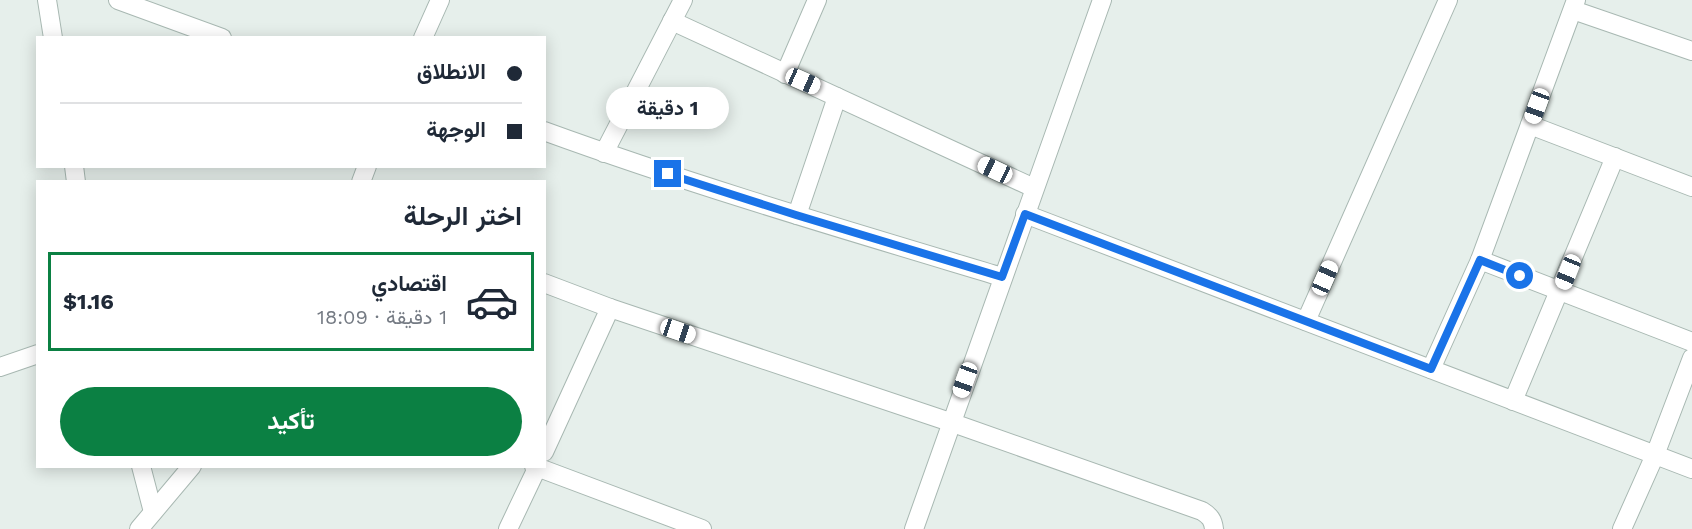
<!DOCTYPE html>
<html lang="ar">
<head>
<meta charset="utf-8">
<style>
  :root { --surface:#fff; --page:#f6f6f7; --text:#1f2937; --muted:#747a83; --line:#e0e1e3; --accent:#0b8043 }
  body { margin:0; font-family:"Work Sans",Vazirmatn,sans-serif; background:var(--page); color:var(--text); direction:rtl; height:100vh; display:flex; flex-direction:column; font-size:22px; white-space:nowrap }
  * { box-sizing:border-box; margin:0 }
  p { font-size:20px; color:var(--muted) }
  .icon { flex:none; width:33px; height:33px; fill:none; stroke:currentColor; stroke-width:2; stroke-linecap:round; stroke-linejoin:round }
  .map { position:relative; flex:1; overflow:hidden; direction:ltr }
  .panel { position:absolute; left:36px; top:180px; width:510px; height:288px; display:flex; flex-direction:column; background:var(--surface); border-radius:0px; box-shadow:0 3px 15px #0003; direction:rtl }
  .panel>* { flex:none }
  .hud { position:absolute; left:36px; top:36px; width:510px; height:132px; border-radius:0px; box-shadow:0 3px 15px #0003; direction:rtl; display:grid; align-content:center; height:132px; padding:0 24px; background:var(--surface) }
  .end { position:absolute; width:27px; height:27px; margin:-14px; border:8px solid #1a73e8; background:#fff; box-shadow:0 0 0 3px #fff }
  .from { border-radius:50% }
  .bubble { position:absolute; height:42px; border-radius:21px; background:var(--surface); box-shadow:0 3px 15px #0003; font-size:20px; font-weight:700; line-height:42px; text-align:center; direction:rtl }
  .car { position:absolute; width:18px; height:36px; margin:-18px -9px; border-radius:8px; box-shadow:0 0 4px 2px #0007; background:linear-gradient(#fff 24%,#345 0 40%,#fff 0 76%,#345 0 86%,#fff 0) }
  .hud b { display:flex; align-items:center; gap:21px; height:57px; font-size:22px }
  .hud b+b { border-top:2px solid var(--line) }
  .hud i { width:15px; height:15px; background:var(--text) }
  ul { padding:0; list-style:none }
  li { display:flex; align-items:center; gap:18px; height:99px; margin:0 12px 9px; padding:0 12px; border:3px solid transparent; border-radius:0px }
  li div { flex:1 }
  li b { display:block; font-size:22px }
  li em { font-style:normal; font-weight:700 }
  li.active { border-color:var(--accent) }
  li>.icon { width:54px; height:54px; stroke-width:1.5 }
  h2 { padding:0 24px; font-size:27px; line-height:72px }
  .cta { display:flex; gap:12px; margin-top:auto; padding:12px 24px }
  .cta a { flex:1; height:69px; border-radius:36px; background:var(--accent); color:#fff; font-size:24px; font-weight:700; line-height:69px; text-align:center }
  .map>svg:first-child { display:block }
  .lines { fill:none; stroke-linecap:round; stroke-linejoin:round }
  .street-casing { stroke:#a8b8b2; stroke-width:20 }
  .street { stroke:#fff; stroke-width:18 }
  .route { stroke:#1a73e8; stroke-width:8 }
</style>
</head>
<body>
<div class="map">
<svg width="1692" height="529" viewBox="0 0 1692 529">
  <rect width="100%" height="100%" fill="#e6efeb"/>
  <g class="lines">
    <defs>
      <g id="street">
        <polyline points="47,0 53,38"/>
        <polyline points="118,0 222,38"/>
        <polyline points="1573,10 1692,51"/>
        <polyline points="672,21 1034,188"/>
        <polyline points="423,38 440,0"/>
        <polyline points="785,74 817,0"/>
        <polyline points="1530,125 1692,187"/>
        <path d="M544 131C695 186 849 231 1002 277"/>
        <polyline points="604,153 683,0"/>
        <polyline points="74,166 76,182"/>
        <polyline points="361,182 367,166"/>
        <polyline points="1025,214 1692,469"/>
        <polyline points="797,215 837,97"/>
        <polyline points="1480,260 1692,342"/>
        <path d="M544 283 610 308 950 422 1202 511C1210 516 1213 520 1214 529"/>
        <polyline points="1306,321 1448,0"/>
        <polyline points="0,367 38,354"/>
        <polyline points="1431,369 1480,260 1576,0"/>
        <polyline points="1513,401 1615,157"/>
        <polyline points="544,452 610,308"/>
        <polyline points="141,466 153,512"/>
        <polyline points="534,466 702,529"/>
        <polyline points="139,529 192,466"/>
        <polyline points="508,529 538,466"/>
        <polyline points="914,529 1102,0"/>
        <polyline points="1622,529 1655,455 1692,358"/>
      </g>
    </defs>
    <!-- street casing -->
    <use href="#street" class="street-casing"/>
    <!-- street -->
    <use href="#street" class="street"/>
  </g>
  <g class="lines">
    <!-- route -->
    <polyline class="route" points="668,174 796,215 1002,277 1025,214 1431,369 1480,260 1520,276"/>
  </g>
</svg>
<i class="end from" style="left:1520px;top:276px"></i>
<i class="end" style="left:668px;top:174px"></i>
<div class="bubble" style="left:606px;top:87px;width:123px">1 دقيقة</div>
<i class="car" style="left:803px;top:81px;rotate:114deg"></i>
<i class="car" style="left:1537px;top:106px;rotate:200deg"></i>
<i class="car" style="left:995px;top:170px;rotate:295deg"></i>
<i class="car" style="left:1568px;top:272px;rotate:202deg"></i>
<i class="car" style="left:1325px;top:278px;rotate:24deg"></i>
<i class="car" style="left:678px;top:331px;rotate:109deg"></i>
<i class="car" style="left:965px;top:380px;rotate:200deg"></i>
<div class="hud">
<b><i class="from"></i>الانطلاق</b>
<b><i></i>الوجهة</b>
</div>
<section class="panel">
<h2>اختر الرحلة</h2>
<ul>
<li class="active"><svg class="icon" aria-label="car" viewBox="0 0 24 24"><path d="M5 17H2v-5l4-1 3-4h7l3 4 3 1v5h-3M9 17h6M6 11h13"/><circle cx="7" cy="17" r="2"/><circle cx="17" cy="17" r="2"/></svg><div><b>اقتصادي</b><p>1 دقيقة · 18:09</p></div><em>$1.16</em></li>
</ul>
<div class="cta"><a>تأكيد</a></div>
</section>
</div>
</body>
</html>
